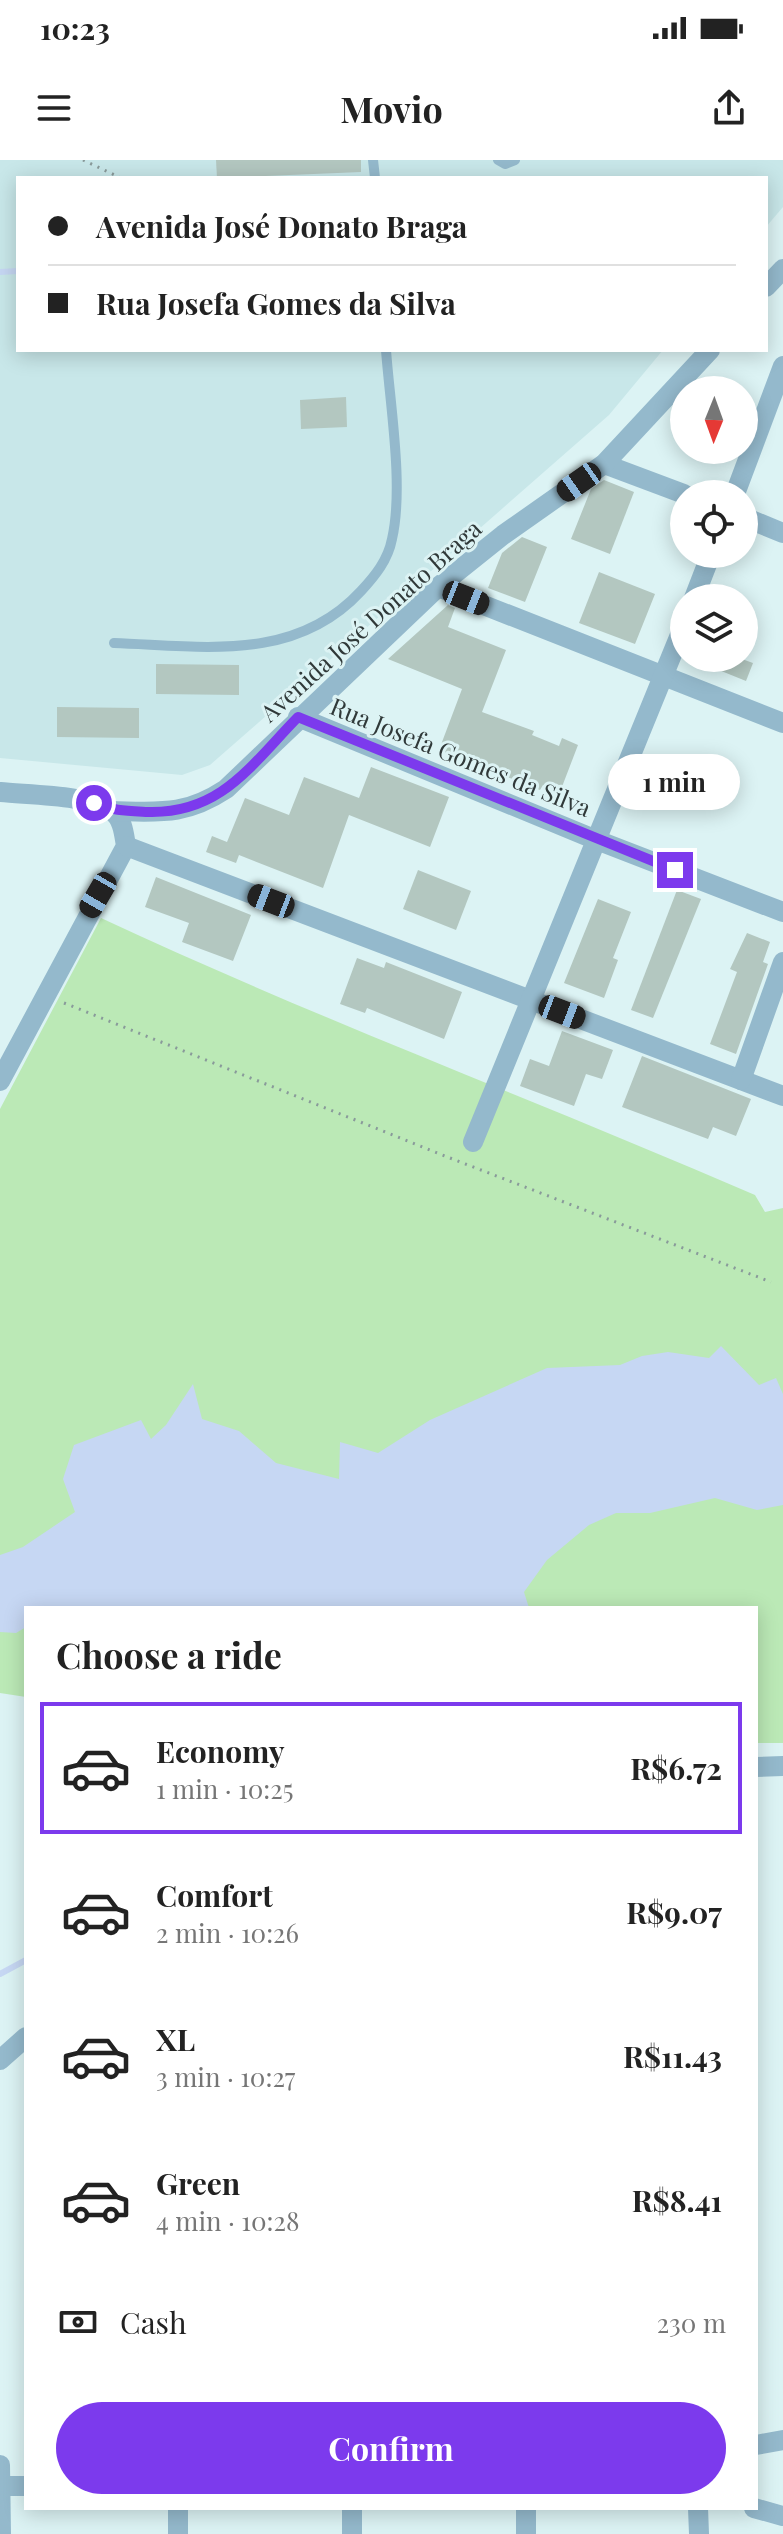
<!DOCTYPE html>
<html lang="en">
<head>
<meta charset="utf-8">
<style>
  :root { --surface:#fff; --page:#f2f2f2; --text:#222; --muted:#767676; --line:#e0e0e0; --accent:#7c3aed }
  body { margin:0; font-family:"Playfair Display",serif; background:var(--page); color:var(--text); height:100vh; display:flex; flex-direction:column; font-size:30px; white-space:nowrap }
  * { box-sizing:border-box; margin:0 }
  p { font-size:26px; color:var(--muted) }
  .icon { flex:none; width:44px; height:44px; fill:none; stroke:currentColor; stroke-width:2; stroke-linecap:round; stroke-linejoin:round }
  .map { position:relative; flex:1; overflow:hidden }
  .panel { position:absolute; left:24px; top:1446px; width:734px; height:904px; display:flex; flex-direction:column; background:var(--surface); border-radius:0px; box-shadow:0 4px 20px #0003 }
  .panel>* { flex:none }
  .guide { position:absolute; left:16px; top:16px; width:752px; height:176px; border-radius:0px; box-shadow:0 4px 20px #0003; display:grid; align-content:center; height:176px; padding:0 32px; background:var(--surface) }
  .needle { width:52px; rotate:181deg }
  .controls { position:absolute; left:670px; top:216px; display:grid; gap:16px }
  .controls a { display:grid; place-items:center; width:88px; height:88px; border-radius:50%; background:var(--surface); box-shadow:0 4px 20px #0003; font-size:40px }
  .end { position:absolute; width:36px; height:36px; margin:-18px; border:10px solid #7c3aed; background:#fff; box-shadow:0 0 0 4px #fff }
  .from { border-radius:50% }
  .bubble { position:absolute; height:56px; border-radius:28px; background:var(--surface); box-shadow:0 4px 20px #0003; font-size:26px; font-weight:700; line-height:56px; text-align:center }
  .car { position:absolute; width:24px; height:48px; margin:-24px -12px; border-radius:10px; box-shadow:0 0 6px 2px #0007; background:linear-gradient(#222 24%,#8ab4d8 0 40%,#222 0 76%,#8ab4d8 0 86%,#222 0) }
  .guide b { display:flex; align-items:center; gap:28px; height:76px; font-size:30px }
  .guide b+b { border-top:2px solid var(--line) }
  .guide i { width:20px; height:20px; background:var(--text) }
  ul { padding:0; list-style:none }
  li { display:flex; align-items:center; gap:24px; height:132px; margin:0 16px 12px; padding:0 16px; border:4px solid transparent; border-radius:0px }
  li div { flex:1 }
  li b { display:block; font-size:30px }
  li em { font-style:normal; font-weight:700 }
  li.selected { border-color:var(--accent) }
  li>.icon { width:72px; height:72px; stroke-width:1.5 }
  h2 { padding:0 32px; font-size:36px; line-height:96px }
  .pay { display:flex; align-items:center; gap:20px; height:88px; padding:0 32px; font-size:30px }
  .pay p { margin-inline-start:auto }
  .action { display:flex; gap:16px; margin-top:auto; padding:16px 32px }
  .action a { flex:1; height:92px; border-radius:48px; background:var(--accent); color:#fff; font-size:32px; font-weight:700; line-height:92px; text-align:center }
  .status { display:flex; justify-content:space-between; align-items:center; height:56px; padding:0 40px; background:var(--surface); direction:ltr }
  .status svg { height:22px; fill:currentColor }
  header { display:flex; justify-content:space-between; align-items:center; height:104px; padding:0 32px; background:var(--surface); font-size:36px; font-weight:700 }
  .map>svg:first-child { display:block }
  .built { fill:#c8e7e9 }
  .green { fill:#bbe9b6 }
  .water { fill:#c6d7f3 }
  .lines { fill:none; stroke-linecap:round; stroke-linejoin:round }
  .stream { stroke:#c6d7f3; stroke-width:6 }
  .building { fill:#b3c7c0 }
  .path { stroke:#899a9a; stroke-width:3; stroke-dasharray:2 6; stroke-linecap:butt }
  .service { stroke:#94b9cc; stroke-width:10 }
  .minor { stroke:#94b9cc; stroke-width:20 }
  .route { stroke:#7c3aed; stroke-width:10 }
  .labels { text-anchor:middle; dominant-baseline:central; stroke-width:6; stroke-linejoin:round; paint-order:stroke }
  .street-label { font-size:24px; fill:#303939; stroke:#dcf3f4 }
</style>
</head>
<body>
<div class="status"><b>10:23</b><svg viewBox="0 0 49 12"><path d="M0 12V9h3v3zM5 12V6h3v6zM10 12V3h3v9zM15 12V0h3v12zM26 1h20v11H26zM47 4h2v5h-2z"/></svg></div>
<header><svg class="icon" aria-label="menu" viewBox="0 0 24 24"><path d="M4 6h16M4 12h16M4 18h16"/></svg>Movio<svg class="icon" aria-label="share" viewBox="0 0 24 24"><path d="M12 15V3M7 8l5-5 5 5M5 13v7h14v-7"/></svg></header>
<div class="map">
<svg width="783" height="2374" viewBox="0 0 783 2374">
  <rect width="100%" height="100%" fill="#dcf3f4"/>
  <!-- built -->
  <polygon class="built" points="0,0 783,0 783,47 766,67 766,18 18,18 18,190 663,190 609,255 210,605 182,615 0,598"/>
  <!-- green -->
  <path class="green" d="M101 758C315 858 538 941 755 1035L765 1052 783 1048V1583H756V1448H26V1537L0 1533V949Z"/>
  <!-- water -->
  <polygon class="water" points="721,1186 759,1225 776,1218 783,1234 783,1345 757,1350 715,1338 650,1353 616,1353 589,1365 547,1400 524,1432 529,1448 26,1448 26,1467 16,1473 0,1472 0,1395 23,1387 75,1352 63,1319 74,1285 141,1260 151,1279 166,1265 193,1224 202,1259 239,1271 276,1303 339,1319 340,1282 378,1293 430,1260 547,1208 620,1205 642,1196 668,1192 709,1198"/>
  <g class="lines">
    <!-- stream -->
    <g class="stream">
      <polyline points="0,112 18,111"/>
      <polyline points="0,1814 26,1800"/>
    </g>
  </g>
  <!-- building -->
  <g class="building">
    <polygon points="216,0 361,0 361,12 217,18"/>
    <polygon points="346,237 347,267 301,269 300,240"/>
    <polygon points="604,320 634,332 610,394 571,379 591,329"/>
    <polygon points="522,377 547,387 525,442 488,428 502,393"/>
    <polygon points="599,412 655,434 635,484 579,463"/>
    <polygon points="448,445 455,448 448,467 506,490 482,552 534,571 532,575 559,586 562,578 578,585 560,632 543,625 540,630 439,590 462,529 388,499"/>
    <polygon points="689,498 739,498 753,503 746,521"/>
    <polygon points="156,504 239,505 239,535 156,534"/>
    <polygon points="57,547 139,548 139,578 57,577"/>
    <polygon points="371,607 449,637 430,687 349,655 323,728 239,695 236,703 206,692 212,676 227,682 245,638 289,655 304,617 359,638"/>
    <polygon points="418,710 471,731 456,770 403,749"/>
    <polygon points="156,717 251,755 233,801 182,782 189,763 145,747"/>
    <polygon points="677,730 701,739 653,858 631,850"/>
    <polygon points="598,739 631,752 613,798 618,800 604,838 564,823"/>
    <polygon points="747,773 770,782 763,802 768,804 736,894 710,884 737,812 730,809"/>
    <polygon points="357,798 384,808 386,802 462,832 444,879 367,848 365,853 340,844"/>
    <polygon points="562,871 613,890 602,919 586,914 574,946 520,926 530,899 549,906"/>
    <polygon points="642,896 751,939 736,976 713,967 708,979 622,947"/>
  </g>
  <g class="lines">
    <!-- path -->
    <g class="path">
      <polyline points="83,0 121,18"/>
      <polyline points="64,843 450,998 771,1122"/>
    </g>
    <!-- service -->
    <g class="service">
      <polyline points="373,0 375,18"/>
      <polyline points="498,0 505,4 515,0"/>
      <path d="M114 483C202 486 295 503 361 431 375 416 388 400 392 379 404 327 390 245 386 190"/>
    </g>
    <!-- minor -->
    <g class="minor">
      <polyline points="766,127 783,109"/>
      <polyline points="604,304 684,334"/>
      <polyline points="735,334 783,206"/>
      <polyline points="744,357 783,373"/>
      <polyline points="438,427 783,563"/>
      <polyline points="694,438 711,394"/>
      <polyline points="298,557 594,679 783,752"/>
      <path d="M0 632C26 635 93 635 112 651 123 659 124 674 126 686L0 921"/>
      <path d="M112 651C160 652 185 656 226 629L438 427 503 375 604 304 710 190"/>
      <polyline points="126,686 783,936"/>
      <polyline points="741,920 783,802"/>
      <polyline points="473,982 684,465"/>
      <polyline points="756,1607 783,1606"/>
      <polyline points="0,1900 26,1877"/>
      <polyline points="756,2285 783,2280"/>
      <polyline points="0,2305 1,2374"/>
      <polyline points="0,2326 26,2326"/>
      <polyline points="178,2348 178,2374"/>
      <polyline points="352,2348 352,2374"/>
      <polyline points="526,2348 526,2374"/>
      <polyline points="698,2348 699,2374"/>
      <polyline points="754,2348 783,2356"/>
    </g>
  </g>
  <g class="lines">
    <!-- route -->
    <path class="route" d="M94 643C112 651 128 651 148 652 221 654 251 605 298 557L675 710"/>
  </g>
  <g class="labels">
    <!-- street labels -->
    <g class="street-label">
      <text transform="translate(370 460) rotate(-42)">Avenida José Donato Braga</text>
      <text transform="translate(461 596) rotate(22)">Rua Josefa Gomes da Silva</text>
    </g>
  </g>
</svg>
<div class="controls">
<a><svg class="needle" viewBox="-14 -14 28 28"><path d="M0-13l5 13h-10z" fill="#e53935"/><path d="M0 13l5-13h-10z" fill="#767676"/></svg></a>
<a><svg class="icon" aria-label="locate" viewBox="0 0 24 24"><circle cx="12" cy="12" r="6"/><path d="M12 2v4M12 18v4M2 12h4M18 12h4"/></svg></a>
<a><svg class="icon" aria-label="layers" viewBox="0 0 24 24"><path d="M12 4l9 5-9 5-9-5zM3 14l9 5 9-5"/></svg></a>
</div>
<i class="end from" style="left:94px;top:643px"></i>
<i class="end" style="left:675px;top:710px"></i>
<div class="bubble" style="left:608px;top:594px;width:132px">1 min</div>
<i class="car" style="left:579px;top:322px;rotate:235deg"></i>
<i class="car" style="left:466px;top:438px;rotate:112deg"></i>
<i class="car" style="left:98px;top:735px;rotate:210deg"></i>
<i class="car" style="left:271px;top:741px;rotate:291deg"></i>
<i class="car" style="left:562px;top:852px;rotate:111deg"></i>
<div class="guide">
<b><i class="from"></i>Avenida José Donato Braga</b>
<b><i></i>Rua Josefa Gomes da Silva</b>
</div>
<section class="panel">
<h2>Choose a ride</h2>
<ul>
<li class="selected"><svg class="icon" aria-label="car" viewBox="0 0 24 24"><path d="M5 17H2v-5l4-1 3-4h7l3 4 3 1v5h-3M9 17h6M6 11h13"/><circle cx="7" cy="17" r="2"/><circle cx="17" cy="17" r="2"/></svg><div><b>Economy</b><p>1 min · 10:25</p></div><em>R$6.72</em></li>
<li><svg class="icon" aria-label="car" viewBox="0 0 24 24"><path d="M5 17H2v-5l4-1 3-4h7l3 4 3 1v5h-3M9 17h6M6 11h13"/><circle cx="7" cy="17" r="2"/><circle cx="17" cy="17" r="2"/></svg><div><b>Comfort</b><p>2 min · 10:26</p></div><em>R$9.07</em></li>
<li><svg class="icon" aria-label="car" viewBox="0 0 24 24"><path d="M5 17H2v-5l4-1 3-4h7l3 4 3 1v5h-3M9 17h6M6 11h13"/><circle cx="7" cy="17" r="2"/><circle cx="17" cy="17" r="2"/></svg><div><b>XL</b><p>3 min · 10:27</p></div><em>R$11.43</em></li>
<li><svg class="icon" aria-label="car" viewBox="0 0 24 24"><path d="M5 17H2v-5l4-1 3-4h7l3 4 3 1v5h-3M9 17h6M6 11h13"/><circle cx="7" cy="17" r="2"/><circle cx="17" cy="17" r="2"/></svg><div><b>Green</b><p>4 min · 10:28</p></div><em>R$8.41</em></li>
</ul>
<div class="pay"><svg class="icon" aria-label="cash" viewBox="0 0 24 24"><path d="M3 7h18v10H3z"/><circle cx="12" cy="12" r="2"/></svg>Cash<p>230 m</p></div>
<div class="action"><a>Confirm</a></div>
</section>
</div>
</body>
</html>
